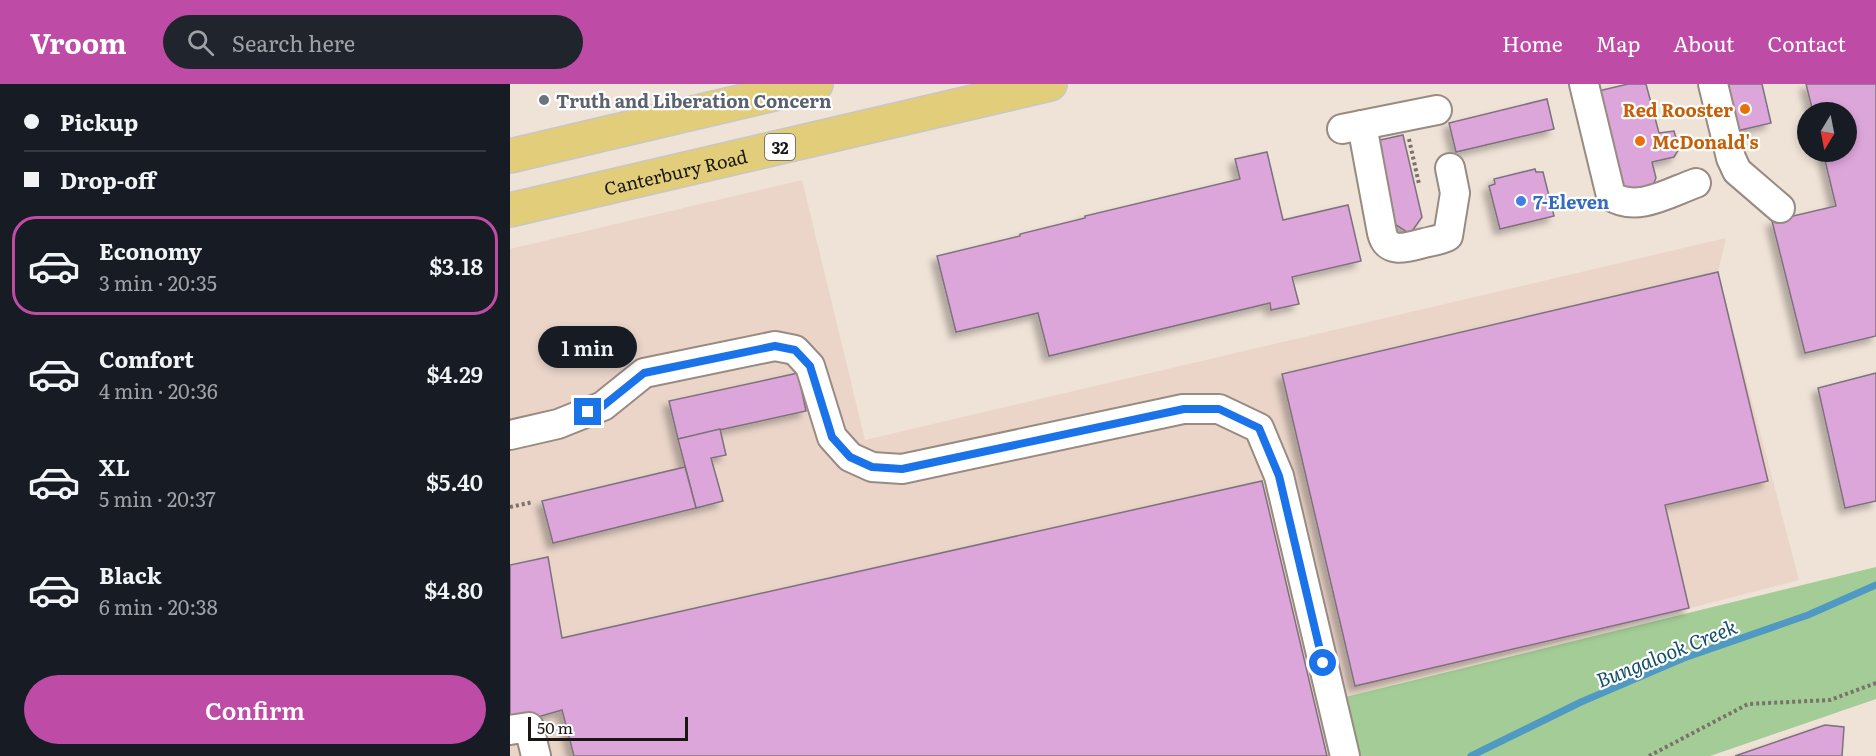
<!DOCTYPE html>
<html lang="en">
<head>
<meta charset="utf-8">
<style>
  :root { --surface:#171b24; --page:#20242c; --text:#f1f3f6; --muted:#9ea1a6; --line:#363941; --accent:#be4ba5 }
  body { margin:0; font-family:Literata,serif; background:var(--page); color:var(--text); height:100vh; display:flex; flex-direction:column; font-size:22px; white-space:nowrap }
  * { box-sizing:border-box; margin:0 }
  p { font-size:20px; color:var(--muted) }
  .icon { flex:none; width:33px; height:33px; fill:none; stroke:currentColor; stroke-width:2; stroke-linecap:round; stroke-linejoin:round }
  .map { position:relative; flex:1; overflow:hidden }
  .drawer { display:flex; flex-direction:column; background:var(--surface); width:510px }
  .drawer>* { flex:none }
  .banner { display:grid; align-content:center; height:132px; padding:0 24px; background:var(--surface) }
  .needle { width:39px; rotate:190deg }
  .tools { position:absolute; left:1287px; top:18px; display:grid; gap:12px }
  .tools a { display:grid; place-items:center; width:60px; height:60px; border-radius:50%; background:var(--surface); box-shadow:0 3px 9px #0003; font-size:30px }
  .scale { position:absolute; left:18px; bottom:15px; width:160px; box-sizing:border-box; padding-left:6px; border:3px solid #1a1612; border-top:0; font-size:16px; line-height:21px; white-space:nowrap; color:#1a1612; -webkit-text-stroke:4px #fff; paint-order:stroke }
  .end { position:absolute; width:27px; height:27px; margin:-14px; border:8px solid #1a73e8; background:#fff; box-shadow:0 0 0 3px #fff }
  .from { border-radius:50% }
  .bubble { position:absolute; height:42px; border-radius:21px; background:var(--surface); box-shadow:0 3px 9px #0003; font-size:20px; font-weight:600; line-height:42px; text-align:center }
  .banner b { display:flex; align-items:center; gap:21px; height:57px; font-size:22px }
  .banner b+b { border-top:2px solid var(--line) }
  .banner i { width:15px; height:15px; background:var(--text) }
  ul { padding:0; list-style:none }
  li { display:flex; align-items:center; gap:18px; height:99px; margin:0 12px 9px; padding:0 12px; border:3px solid transparent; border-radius:24px }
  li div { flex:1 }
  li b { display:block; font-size:22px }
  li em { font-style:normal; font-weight:600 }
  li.selected { border-color:var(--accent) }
  li>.icon { width:54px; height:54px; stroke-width:1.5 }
  .button { display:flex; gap:12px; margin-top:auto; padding:12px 24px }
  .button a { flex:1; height:69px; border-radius:36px; background:var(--accent); color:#fff; font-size:24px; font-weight:600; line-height:69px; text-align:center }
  header { display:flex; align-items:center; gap:36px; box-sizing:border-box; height:84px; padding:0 30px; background:var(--accent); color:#fff }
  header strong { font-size:28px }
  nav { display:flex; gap:33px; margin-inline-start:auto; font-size:21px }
  .search { width:420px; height:54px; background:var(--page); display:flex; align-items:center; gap:15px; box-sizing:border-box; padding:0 21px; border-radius:33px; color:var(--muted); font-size:22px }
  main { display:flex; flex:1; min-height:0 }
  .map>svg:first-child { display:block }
  .industrial { fill:#ebd5c9 }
  .green { fill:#a3cc96 }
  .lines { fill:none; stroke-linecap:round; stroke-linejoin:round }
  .stream { stroke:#4f99c2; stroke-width:7 }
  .building { fill:#dda6db; stroke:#7d727c; stroke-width:1.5; filter:url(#shadow) }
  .minor-casing { stroke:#978b82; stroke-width:32 }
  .major-casing { stroke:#c8c7c6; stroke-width:36 }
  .path { stroke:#7a726b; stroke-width:4; stroke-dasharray:3 3; stroke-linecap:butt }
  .minor { stroke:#fff; stroke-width:28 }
  .major { stroke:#e1cd7a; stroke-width:33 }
  .route { stroke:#1a73e8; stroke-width:8 }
  .worship-dot { fill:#6b7280; stroke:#fff; stroke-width:2 }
  .food-dot { fill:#e8710a; stroke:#fff; stroke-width:2 }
  .shop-dot { fill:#3f7fe0; stroke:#fff; stroke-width:2 }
  .labels { text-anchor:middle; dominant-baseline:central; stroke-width:4.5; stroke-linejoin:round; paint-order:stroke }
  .shield { fill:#fff; stroke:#5f5c59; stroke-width:1.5 }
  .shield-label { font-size:16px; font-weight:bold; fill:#1a1612 }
  .worship-label { font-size:18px; font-weight:bold; fill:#5b616d; stroke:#fff; text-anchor:start }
  .food-label { font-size:18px; font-weight:bold; fill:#c56008; stroke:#fff; text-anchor:end }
  .street-label { font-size:18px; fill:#1a1612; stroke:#fff }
  .shop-label { font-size:18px; font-weight:bold; fill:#366cbe; stroke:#fff; text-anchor:start }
  .water-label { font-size:20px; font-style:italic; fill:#134e6b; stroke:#fff }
</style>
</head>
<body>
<header>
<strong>Vroom</strong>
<div class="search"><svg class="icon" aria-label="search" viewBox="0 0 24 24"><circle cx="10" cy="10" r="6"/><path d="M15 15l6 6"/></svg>Search here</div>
<nav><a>Home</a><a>Map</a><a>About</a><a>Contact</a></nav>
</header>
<main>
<section class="drawer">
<div class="banner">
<b><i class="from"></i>Pickup</b>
<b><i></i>Drop-off</b>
</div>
<ul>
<li class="selected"><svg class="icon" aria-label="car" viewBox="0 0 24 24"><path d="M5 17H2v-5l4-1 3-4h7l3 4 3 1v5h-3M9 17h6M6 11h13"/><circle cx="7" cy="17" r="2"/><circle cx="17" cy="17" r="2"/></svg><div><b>Economy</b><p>3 min · 20:35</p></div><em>$3.18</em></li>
<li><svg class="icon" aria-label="car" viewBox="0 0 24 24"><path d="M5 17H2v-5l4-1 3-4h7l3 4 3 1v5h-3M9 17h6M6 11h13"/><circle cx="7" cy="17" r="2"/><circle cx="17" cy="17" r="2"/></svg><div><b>Comfort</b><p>4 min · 20:36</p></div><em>$4.29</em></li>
<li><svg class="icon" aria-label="car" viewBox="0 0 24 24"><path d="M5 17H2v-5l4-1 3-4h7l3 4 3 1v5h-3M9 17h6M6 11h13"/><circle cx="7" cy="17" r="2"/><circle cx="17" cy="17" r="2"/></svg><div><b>XL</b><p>5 min · 20:37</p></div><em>$5.40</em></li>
<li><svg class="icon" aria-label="car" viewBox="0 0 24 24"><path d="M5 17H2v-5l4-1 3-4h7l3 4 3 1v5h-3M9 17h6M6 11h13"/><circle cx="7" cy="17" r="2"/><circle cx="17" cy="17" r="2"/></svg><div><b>Black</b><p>6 min · 20:38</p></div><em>$4.80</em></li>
</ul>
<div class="button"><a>Confirm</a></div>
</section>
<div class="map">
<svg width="1366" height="672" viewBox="0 0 1366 672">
  <defs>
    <filter id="shadow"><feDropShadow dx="-5.5" dy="5.5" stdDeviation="3" flood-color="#0004"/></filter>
  </defs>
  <rect width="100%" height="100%" fill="#efe2d7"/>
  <!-- industrial -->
  <polygon class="industrial" points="292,96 355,356 1216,154 1208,188 1289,496 835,613 851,672 0,672 0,165"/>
  <!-- green -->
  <polygon class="green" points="1366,483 1366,615 1200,672 851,672 835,613"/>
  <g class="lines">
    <!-- stream -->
    <polyline class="stream" points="961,672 1071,618 1174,574 1298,531 1366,501"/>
  </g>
  <!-- building -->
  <g class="building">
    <polygon points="1118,0 1136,0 1149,49 1164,47 1169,65 1164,73 1142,78 1146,94 1143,101 1115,107 1108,103 1084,8"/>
    <polygon points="1206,0 1252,0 1261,39 1218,49"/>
    <polygon points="1296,0 1366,0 1366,252 1295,269 1262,137 1326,122 1313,68 1336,68 1336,28 1303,28"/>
    <polygon points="1037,15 1044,45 946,68 939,39"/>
    <polygon points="893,51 912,133 900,150 877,135 861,58"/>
    <polygon points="757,68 773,136 838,121 851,177 782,193 789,220 761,226 760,219 539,272 528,229 446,248 427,172 510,152 510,150 575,134 575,132 730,95 725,75"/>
    <polygon points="1025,85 1026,88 1033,88 1044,132 990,145 979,102 985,100 984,95"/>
    <polygon points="1208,188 1258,397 1155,421 1179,524 845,602 772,290"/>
    <polygon points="288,289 296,327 168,355 159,317"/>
    <polygon points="1366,289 1366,417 1335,424 1308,304"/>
    <polygon points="210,345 216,371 201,374 213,417 186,424 168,355"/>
    <polygon points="175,383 186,424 43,459 32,417"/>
    <polygon points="752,397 817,672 64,672 52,626 0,641 0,481 38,473 52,554"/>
    <polygon points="1315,641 1334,643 1332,672 1225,672"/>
  </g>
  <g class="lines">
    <defs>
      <g id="minor">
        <path d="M1074 0 1101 112C1127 129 1160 108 1186 99"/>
        <polyline points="1203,0 1221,74 1227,87 1270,124"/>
        <path d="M852 41 872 149C877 171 898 163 914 159 922 157 931 156 938 152L945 109 940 84"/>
        <polyline points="832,45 927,26"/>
        <polyline points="0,351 48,340 93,322 134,289 265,262 285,266 300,282 322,353 340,373 362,383 392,385 673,325 709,325 749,344 769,392 835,672"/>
        <polyline points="0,646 19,643 26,672"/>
      </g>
      <g id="major">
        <polyline points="0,72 306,0"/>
        <path id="s1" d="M0 126 540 0"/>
      </g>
    </defs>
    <!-- minor casing -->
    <use href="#minor" class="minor-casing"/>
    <!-- major casing -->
    <use href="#major" class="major-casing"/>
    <!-- path -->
    <g class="path">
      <polyline points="899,55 909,100"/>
      <polyline points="0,423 23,418"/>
      <polyline points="1139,672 1238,620 1320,616 1366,599"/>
    </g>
    <!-- minor -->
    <use href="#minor" class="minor"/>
    <!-- major -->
    <use href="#major" class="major"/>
  </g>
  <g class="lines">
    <!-- route -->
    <polyline class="route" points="78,328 93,322 134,289 265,262 285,266 300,282 322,353 340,373 362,383 392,385 674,325 709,325 749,344 769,392 813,579"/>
  </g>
  <!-- markers -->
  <circle class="worship-dot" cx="34" cy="16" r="6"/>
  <g class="food-dot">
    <circle cx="1235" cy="25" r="6"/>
    <circle cx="1130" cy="57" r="6"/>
  </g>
  <circle class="shop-dot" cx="1011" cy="117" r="6"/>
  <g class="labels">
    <!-- shield labels -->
    <rect class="shield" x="255" y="50" width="30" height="26" rx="4.5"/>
    <g class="shield-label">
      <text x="270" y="63">32</text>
    </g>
    <!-- worship labels -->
    <g class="worship-label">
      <text x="46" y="16">Truth and Liberation Concern</text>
    </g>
    <!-- food labels -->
    <g class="food-label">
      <text x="1223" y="25">Red Rooster</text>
      <text x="1142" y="57" text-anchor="start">McDonald's</text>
    </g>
    <!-- street labels -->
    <g class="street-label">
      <text stroke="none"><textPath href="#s1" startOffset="170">Canterbury Road</textPath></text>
    </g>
    <!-- shop labels -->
    <g class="shop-label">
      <text x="1023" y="117">7-Eleven</text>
    </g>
    <!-- water labels -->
    <g class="water-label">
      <text transform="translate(1156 568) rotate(-22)">Bungalook Creek</text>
    </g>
  </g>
</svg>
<div class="tools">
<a><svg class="needle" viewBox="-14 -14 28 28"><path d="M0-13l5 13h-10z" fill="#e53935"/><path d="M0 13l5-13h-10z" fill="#9ea1a6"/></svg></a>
</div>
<div class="scale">50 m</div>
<i class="end from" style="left:813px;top:579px"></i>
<i class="end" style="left:78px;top:328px"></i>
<div class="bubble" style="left:28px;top:242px;width:99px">1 min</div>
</div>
</main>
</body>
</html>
